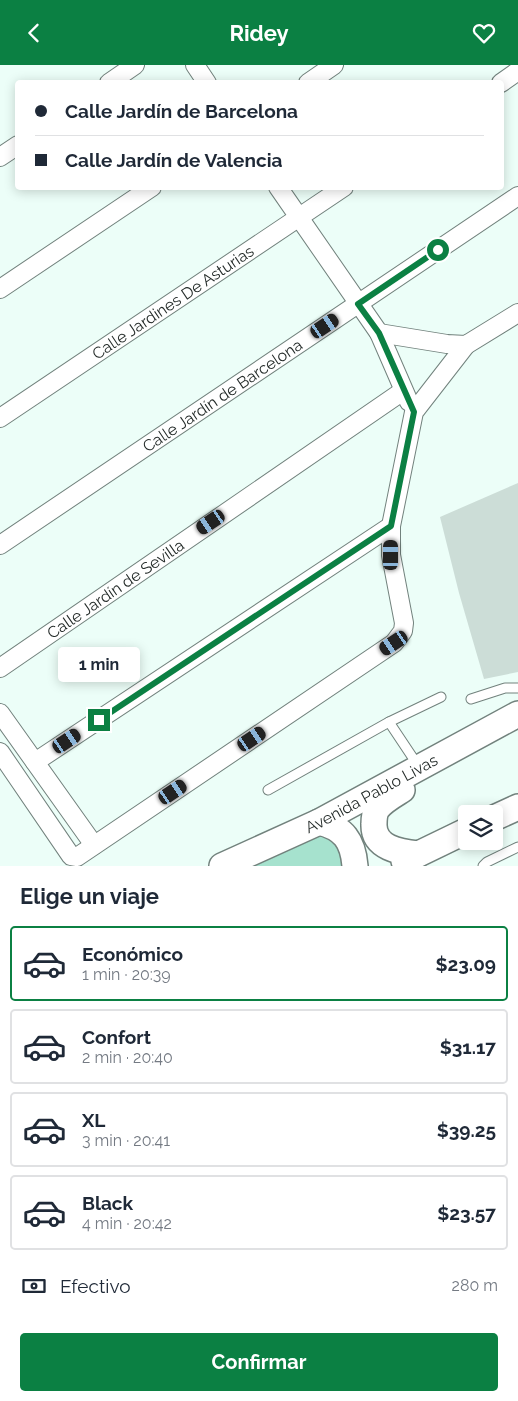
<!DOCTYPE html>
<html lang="es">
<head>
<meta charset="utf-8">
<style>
  :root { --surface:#fff; --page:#f6f6f7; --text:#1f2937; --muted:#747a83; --line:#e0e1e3; --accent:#0b8043 }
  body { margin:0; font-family:Raleway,sans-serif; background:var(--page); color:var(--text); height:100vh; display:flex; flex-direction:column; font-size:19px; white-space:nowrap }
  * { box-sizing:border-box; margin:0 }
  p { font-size:16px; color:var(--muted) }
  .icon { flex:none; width:28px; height:28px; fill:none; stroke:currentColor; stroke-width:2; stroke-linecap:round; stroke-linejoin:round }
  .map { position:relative; height:801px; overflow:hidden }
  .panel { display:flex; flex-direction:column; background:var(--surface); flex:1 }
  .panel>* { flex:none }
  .guide { position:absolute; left:15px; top:15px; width:489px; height:110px; border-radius:5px; box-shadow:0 2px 12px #0003; display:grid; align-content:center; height:110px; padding:0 20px; background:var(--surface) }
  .fabs { position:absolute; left:458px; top:740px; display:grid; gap:10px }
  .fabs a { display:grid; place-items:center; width:45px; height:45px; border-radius:5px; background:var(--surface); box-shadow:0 2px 12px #0003; font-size:25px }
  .end { position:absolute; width:22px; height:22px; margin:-11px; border:6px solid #0b8043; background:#fff; box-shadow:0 0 0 2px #fff }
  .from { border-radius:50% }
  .bubble { position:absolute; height:35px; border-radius:5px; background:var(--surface); box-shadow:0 2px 12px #0003; font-size:16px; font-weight:700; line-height:35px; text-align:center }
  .car { position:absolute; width:15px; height:30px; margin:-15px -8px; border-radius:6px; box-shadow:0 0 4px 1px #0007; background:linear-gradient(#222 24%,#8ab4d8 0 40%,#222 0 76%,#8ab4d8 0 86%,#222 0) }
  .guide b { display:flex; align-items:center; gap:18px; height:48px; font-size:19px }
  .guide b+b { border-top:1px solid var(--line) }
  .guide i { width:12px; height:12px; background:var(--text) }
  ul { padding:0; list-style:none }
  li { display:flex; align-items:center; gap:15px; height:75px; margin:0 10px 8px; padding:0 10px; border:2px solid var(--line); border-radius:5px }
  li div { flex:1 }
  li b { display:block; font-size:19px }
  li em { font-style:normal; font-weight:700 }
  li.active { border-color:var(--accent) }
  li>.icon { width:45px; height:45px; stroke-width:1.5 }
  h2 { padding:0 20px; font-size:22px; line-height:60px }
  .pay { display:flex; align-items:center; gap:12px; height:55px; padding:0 20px; font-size:19px }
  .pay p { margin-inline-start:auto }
  .cta { display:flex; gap:10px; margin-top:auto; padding:10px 20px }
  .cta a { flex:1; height:58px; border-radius:5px; background:var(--accent); color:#fff; font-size:20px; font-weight:700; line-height:58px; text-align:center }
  header { display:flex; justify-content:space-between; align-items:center; height:65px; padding:0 20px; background:var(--accent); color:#fff; font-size:22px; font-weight:700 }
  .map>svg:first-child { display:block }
  .green { fill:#a6e2ce }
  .building { fill:#ccddd7 }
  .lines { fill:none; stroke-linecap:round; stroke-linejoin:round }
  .lane-casing { stroke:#72827d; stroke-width:11 }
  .street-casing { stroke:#72827d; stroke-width:20 }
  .secondary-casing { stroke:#72827d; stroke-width:28 }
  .lane { stroke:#fff; stroke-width:9 }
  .street { stroke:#fff; stroke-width:18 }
  .secondary { stroke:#fff; stroke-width:25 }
  .route { stroke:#0b8043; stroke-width:6 }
  .labels { text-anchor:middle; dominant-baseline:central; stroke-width:4; stroke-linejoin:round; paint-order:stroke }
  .street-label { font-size:16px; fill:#252c2a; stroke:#fff }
</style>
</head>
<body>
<header><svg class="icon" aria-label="back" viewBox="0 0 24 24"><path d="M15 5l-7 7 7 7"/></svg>Ridey<svg class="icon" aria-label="heart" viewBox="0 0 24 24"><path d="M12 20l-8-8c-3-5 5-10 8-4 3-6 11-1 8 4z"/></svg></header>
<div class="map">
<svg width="518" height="801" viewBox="0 0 518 801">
  <rect width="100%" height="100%" fill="#ecfef8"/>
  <!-- green -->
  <polygon class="green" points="322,771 331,772 343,784 343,801 255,801 314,773"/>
  <!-- building -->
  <polygon class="building" points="518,418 518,607 484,614 459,528 440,452"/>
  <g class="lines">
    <defs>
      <g id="lane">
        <polyline points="471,634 505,623 518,623"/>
        <polyline points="389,657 419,702"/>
        <polyline points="268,725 389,657 441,632"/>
        <polyline points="483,801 487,797 518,782"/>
      </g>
      <g id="street">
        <polyline points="195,0 207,18"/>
        <polyline points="109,18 135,0"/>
        <polyline points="308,18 334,0"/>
        <polyline points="501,18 518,6"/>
        <polyline points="0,92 18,80"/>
        <polyline points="278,122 379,268 409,337"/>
        <polyline points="0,224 152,122"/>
        <polyline points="379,268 447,279 466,280 518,248"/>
        <path id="s1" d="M0 353 344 122"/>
        <path id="s2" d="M0 480 518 131"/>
        <path id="s3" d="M0 603 403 326"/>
        <polyline points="0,648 94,780"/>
        <polyline points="0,687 71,791 77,792 394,578 403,566 404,558 391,490 391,461 414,347 466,280"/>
        <polyline points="35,697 391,461"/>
      </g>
      <g id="secondary">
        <path d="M402 725C394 730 383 736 377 744 374 749 374 754 374 759 373 783 400 787 418 789"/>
        <polyline points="494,753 518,742"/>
        <path d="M319 757C344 763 353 776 355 801"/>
        <polyline points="404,796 466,766"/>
        <path id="s4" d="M222 801 319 757 518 649"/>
      </g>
    </defs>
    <!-- lane casing -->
    <use href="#lane" class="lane-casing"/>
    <!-- street casing -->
    <use href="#street" class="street-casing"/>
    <!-- secondary casing -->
    <use href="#secondary" class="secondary-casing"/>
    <!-- lane -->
    <use href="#lane" class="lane"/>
    <!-- street -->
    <use href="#street" class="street"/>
    <!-- secondary -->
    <use href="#secondary" class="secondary"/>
  </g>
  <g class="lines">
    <!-- route -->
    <polyline class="route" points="99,655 391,461 414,347 379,268 358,239 438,185"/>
  </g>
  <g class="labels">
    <!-- street labels -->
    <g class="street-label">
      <text stroke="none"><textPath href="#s1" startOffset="208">Calle Jardines De Asturias</textPath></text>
      <text stroke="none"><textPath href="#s2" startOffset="268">Calle Jardín de Barcelona</textPath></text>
      <text stroke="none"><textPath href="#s3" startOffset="140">Calle Jardín de Sevilla</textPath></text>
      <text stroke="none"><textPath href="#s4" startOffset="166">Avenida Pablo Livas</textPath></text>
    </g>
  </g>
</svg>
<div class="fabs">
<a><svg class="icon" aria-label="layers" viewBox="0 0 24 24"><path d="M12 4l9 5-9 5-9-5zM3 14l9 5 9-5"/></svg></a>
</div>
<i class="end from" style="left:438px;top:185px"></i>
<i class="end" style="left:99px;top:655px"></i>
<div class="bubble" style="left:58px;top:582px;width:82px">1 min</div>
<i class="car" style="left:325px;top:261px;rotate:56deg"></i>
<i class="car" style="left:211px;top:457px;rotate:236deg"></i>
<i class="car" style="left:391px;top:490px;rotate:0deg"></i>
<i class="car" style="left:394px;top:578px;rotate:236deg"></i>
<i class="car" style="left:252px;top:674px;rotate:56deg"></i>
<i class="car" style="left:67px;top:676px;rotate:56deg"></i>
<i class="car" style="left:173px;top:727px;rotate:56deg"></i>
<div class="guide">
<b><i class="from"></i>Calle Jardín de Barcelona</b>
<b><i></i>Calle Jardín de Valencia</b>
</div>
</div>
<section class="panel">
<h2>Elige un viaje</h2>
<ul>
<li class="active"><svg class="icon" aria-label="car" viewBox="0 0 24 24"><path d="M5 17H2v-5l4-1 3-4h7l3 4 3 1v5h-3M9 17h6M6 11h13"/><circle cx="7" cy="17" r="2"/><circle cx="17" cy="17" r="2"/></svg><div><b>Económico</b><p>1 min · 20:39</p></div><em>$23.09</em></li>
<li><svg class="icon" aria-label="car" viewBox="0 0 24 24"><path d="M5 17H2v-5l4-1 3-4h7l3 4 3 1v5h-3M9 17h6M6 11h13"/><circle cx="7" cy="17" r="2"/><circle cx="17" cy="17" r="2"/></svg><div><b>Confort</b><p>2 min · 20:40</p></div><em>$31.17</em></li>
<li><svg class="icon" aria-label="car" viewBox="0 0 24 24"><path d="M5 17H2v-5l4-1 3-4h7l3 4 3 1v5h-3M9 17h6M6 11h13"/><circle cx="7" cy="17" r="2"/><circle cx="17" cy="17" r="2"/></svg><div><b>XL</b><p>3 min · 20:41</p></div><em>$39.25</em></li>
<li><svg class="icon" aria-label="car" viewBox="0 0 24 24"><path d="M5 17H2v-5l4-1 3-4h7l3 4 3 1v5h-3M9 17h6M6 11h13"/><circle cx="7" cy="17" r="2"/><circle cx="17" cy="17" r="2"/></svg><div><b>Black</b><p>4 min · 20:42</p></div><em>$23.57</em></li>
</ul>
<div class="pay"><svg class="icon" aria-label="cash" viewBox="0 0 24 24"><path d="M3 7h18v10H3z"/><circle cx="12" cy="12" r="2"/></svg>Efectivo<p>280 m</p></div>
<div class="cta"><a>Confirmar</a></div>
</section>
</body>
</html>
